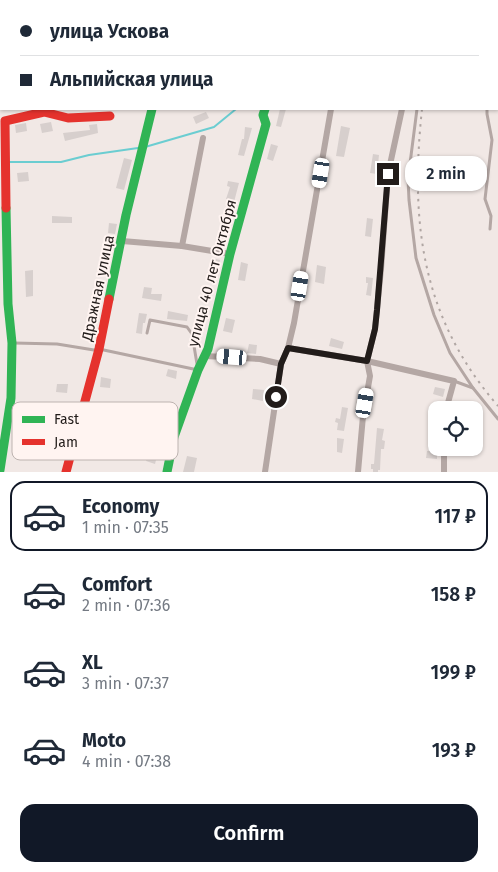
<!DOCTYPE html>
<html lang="en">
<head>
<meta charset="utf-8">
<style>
  :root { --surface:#fff; --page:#f6f6f7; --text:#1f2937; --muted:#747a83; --line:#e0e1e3; --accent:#111827 }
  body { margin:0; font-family:"Fira Sans",sans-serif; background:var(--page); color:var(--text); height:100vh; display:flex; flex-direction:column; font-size:19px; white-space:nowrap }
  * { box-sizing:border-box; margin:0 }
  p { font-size:16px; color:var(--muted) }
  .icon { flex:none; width:28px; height:28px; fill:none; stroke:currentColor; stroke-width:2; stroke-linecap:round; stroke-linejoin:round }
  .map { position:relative; height:472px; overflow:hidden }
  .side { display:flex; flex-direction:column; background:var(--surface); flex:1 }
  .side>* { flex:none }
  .guide { position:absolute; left:0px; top:0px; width:499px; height:110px; box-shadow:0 1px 4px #0004; display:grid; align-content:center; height:110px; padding:0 20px; background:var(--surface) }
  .fabs { position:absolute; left:428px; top:401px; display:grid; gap:10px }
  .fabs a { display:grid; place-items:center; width:55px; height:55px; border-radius:10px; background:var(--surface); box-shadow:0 1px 4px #0004; font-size:25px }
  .end { position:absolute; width:22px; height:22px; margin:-11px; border:6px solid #221c1a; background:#fff; box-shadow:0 0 0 2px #fff }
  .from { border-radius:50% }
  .bubble { position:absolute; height:35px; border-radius:15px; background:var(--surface); box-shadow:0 1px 4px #0004; font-size:16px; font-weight:600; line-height:35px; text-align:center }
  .car { position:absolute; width:15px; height:30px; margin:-15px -8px; border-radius:6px; box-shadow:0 0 4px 1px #0007; background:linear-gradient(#fff 24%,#345 0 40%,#fff 0 76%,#345 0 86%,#fff 0) }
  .guide b { display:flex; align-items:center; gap:18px; height:48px; font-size:19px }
  .guide b+b { border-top:1px solid var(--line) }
  .guide i { width:12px; height:12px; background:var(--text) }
  ul { padding:9px 0 0; list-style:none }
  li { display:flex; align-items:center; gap:15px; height:70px; margin:0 10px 8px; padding:0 10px; border:2px solid transparent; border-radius:15px }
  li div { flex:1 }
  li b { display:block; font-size:19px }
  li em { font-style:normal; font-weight:600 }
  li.selected { border-color:var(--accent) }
  li>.icon { width:45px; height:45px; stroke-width:1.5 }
  .action { display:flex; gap:10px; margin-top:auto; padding:10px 20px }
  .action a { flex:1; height:58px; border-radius:15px; background:var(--accent); color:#fff; font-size:20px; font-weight:600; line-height:58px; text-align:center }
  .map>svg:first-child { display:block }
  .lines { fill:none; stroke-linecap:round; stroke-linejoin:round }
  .stream { stroke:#6bcdd1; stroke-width:2 }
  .building { fill:#d7cfcd }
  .lane { stroke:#b4a7a4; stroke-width:3 }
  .street { stroke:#b4a7a4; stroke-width:6 }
  .fast { stroke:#30b455; stroke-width:9 }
  .jam { stroke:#e5322d; stroke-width:9 }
  .rail { stroke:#b0a6a3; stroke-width:2; stroke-dasharray:2.5 5; stroke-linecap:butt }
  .route { stroke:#221c1a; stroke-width:6 }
  .labels { text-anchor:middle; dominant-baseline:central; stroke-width:4; stroke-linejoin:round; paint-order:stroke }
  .street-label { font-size:15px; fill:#221c1a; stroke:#fff4f1 }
  .key { fill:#fff4f1; stroke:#bdb3b0; stroke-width:1 }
  .key-label { font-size:14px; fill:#221c1a }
</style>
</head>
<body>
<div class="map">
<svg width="498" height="472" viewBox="0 0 498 472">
  <rect width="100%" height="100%" fill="#f1e8e5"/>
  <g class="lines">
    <!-- stream -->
    <g class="stream">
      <polyline points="327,0 327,1"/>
      <polyline points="145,147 214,127 236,109"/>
      <polyline points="9,162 61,162 89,155 138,148"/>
    </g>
  </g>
  <!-- building -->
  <g class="building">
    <polygon points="280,109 286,109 281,127 276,126"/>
    <polygon points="206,112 209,118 196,124 193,117"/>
    <polygon points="51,122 53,131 42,133 40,124"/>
    <polygon points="26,123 27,131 16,133 15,125"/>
    <polygon points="97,124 98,133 65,141 63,133 90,130 89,125"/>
    <polygon points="341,126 350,128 344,157 336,156"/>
    <polygon points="245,127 252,128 244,156 238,155 242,139 244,139"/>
    <polygon points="271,144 278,146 273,161 267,159"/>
    <polygon points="373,154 379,155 377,174 370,173"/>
    <polygon points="124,158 132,160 124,190 116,188"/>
    <polygon points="28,172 29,181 18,182 17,173"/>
    <polygon points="228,181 239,183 234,202 226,199 230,187 227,186"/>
    <polygon points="52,216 72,217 72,223 52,223"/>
    <polygon points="367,218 373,219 371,237 365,236"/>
    <polygon points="109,223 117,224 115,234 108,233"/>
    <polygon points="106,243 112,244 110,255 102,254 104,245 106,246"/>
    <polygon points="211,258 220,260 216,275 209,275"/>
    <polygon points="241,262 248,264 245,281 238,280"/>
    <polygon points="317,265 326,267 324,284 315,282"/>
    <polygon points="33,270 33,296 26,297 25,271"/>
    <polygon points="366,277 373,278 371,296 366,295 368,283 366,283"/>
    <polygon points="144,287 152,288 151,294 162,294 161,301 142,298"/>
    <polygon points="168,311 188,315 187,321 167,319"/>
    <polygon points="139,313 147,314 145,323 143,323 142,334 136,333"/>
    <polygon points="226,318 235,320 232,333 223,331"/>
    <polygon points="331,338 344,342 342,349 329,346"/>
    <polygon points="249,344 257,345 256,354 247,353"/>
    <polygon points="168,369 177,371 176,379 166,376"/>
    <polygon points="101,377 111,379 110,388 100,387"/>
    <polygon points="57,384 68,384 67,393 56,392"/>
    <polygon points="435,387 445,389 443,397 433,394"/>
    <polygon points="253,389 264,390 263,401 252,399"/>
    <polygon points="342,407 348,408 344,431 337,430 338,423 335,422 336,418 340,419"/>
    <polygon points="154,417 166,419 155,464 146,461 154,431 151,430"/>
    <polygon points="377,428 384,429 382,440 385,441 384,449 381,449 380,470 378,470 378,472 373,472 373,469 371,469 371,464 374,464"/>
    <polygon points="337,438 344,439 342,453 337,452"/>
    <polygon points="19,447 29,450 27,460 16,457"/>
    <polygon points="427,451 437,451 437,459 426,458"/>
    <polygon points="187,456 197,458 194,472 183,472"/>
  </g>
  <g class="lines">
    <!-- lane -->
    <g class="lane">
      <polyline points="421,1 421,0"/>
      <polyline points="417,109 408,179 409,200 416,258 434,315 450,353 473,388"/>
      <polyline points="487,109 487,114 492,140 485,199 491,216 490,229"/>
      <polyline points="14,343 57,344 94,350 99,349 198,370 192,334 187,327 150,320 147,333"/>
      <polyline points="454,381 473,388 498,419"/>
    </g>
    <!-- street -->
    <g class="street">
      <polyline points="122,241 182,246 230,254"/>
      <polyline points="182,246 203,138"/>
      <polyline points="288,348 367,361 454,381 446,410"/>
      <polyline points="205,356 260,359 281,364"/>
      <polyline points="444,448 444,472"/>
      <polyline points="265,472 281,364 288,348 294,323 331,109"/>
      <polyline points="358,472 363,416 370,376 367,361 375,329 381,269 388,174 402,109"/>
    </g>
    <!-- fast -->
    <g class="fast">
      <polyline points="109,299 126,215 152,109"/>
      <polyline points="0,470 11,398 12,343 8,304 6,208"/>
      <polyline points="167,472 174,437 198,370 208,349 230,254 266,124 263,115 265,109"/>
    </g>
    <!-- jam -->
    <g class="jam">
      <polyline points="6,208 5,121 44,112 68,118 110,116"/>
      <polyline points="66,472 99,349 109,299"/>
    </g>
    <!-- rail -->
    <g class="rail">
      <polyline points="425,0 426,1"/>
      <path d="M422 109C410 222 421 317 498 406"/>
    </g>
  </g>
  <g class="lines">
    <!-- route -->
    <polyline class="route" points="276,397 281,364 288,348 367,361 375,329 377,310 388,174"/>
  </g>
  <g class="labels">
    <!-- street labels -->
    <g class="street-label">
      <text transform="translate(212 273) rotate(-75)">улица 40 лет Октября</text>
      <text transform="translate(98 288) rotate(-78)">Дражная улица</text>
    </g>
  </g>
  <!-- legend -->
  <rect x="12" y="402" width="166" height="58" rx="8" class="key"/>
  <rect x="22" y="416" width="23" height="7" fill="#30b455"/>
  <rect x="22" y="439" width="23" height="6" fill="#e5322d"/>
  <g class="key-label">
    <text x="54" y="424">Fast</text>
    <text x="54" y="447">Jam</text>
  </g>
</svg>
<div class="fabs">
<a><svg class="icon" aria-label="locate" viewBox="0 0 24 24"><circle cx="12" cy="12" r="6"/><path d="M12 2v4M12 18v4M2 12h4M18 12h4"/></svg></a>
</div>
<i class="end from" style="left:276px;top:397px"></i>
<i class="end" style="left:388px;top:174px"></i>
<div class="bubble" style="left:405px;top:156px;width:82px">2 min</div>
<i class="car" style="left:321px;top:173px;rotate:189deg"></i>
<i class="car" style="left:300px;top:286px;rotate:9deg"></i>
<i class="car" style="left:232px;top:357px;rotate:275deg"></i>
<i class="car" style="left:365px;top:403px;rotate:10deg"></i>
<div class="guide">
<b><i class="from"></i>улица Ускова</b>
<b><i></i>Альпийская улица</b>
</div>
</div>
<section class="side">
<ul>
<li class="selected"><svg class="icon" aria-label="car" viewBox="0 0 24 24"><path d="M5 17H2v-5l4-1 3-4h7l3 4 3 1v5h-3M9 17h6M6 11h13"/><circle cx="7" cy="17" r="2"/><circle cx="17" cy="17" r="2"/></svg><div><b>Economy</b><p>1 min · 07:35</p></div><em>117 ₽</em></li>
<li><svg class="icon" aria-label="car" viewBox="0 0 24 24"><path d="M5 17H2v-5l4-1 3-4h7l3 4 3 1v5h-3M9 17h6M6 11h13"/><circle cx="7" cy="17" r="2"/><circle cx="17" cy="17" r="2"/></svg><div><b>Comfort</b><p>2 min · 07:36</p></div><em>158 ₽</em></li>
<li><svg class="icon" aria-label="car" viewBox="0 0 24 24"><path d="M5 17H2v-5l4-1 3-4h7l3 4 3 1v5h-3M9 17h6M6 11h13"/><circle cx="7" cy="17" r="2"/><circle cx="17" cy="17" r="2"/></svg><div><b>XL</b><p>3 min · 07:37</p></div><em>199 ₽</em></li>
<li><svg class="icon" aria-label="car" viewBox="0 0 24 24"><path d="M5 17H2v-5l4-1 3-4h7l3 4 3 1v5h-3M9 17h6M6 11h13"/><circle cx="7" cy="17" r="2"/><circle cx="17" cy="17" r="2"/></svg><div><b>Moto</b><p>4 min · 07:38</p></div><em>193 ₽</em></li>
</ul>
<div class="action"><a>Confirm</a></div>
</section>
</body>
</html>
